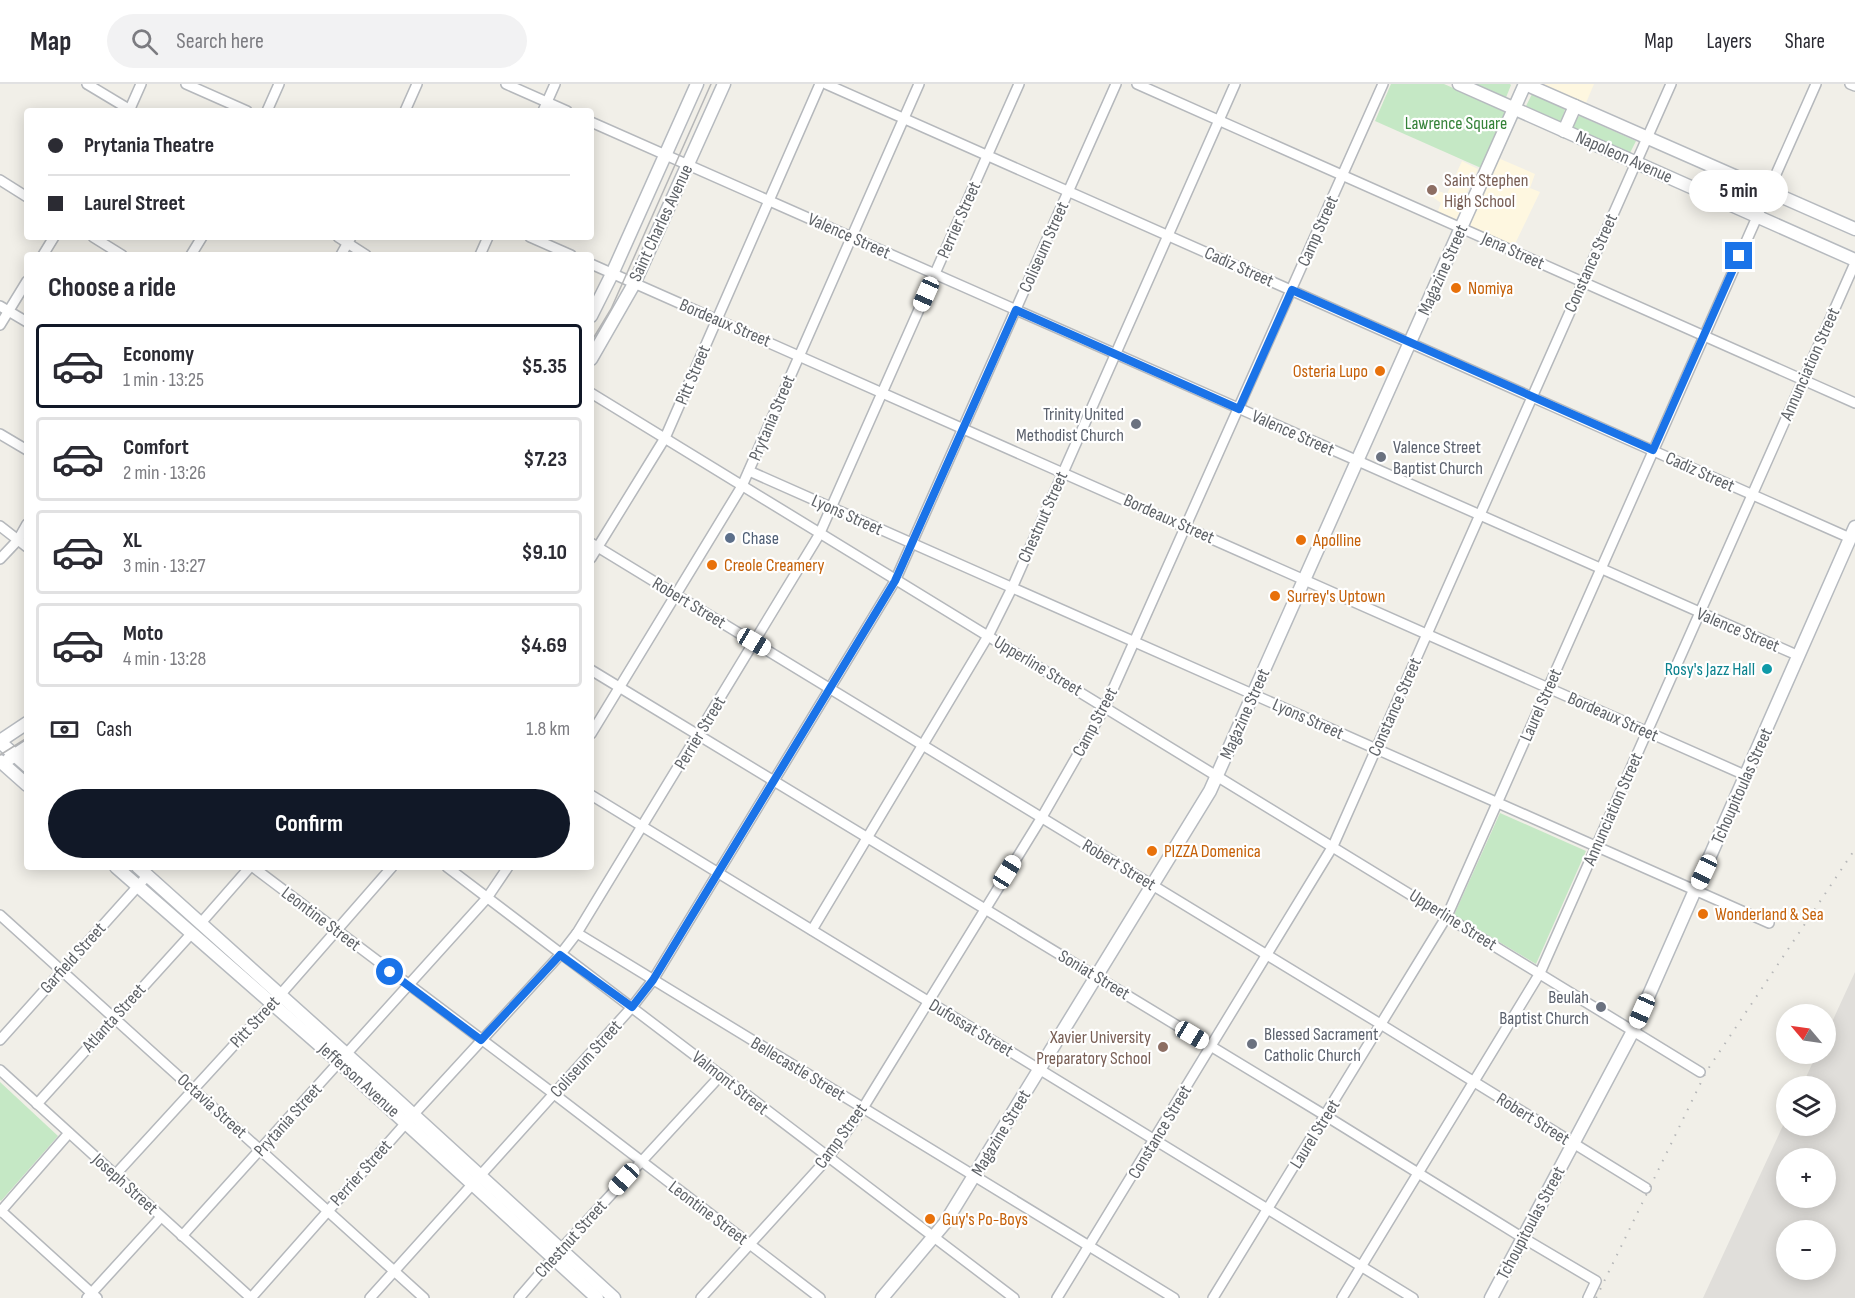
<!DOCTYPE html>
<html lang="en">
<head>
<meta charset="utf-8">
<style>
  :root { --surface:#fff; --page:#f2f2f3; --text:#2b2b33; --muted:#7c7c81; --line:#e1e1e2; --accent:#111827 }
  body { margin:0; font-family:"Sofia Sans Condensed",sans-serif; background:var(--page); color:var(--text); height:100vh; display:flex; flex-direction:column; font-size:22px; white-space:nowrap }
  * { box-sizing:border-box; margin:0 }
  p { font-size:20px; color:var(--muted) }
  .icon { flex:none; width:33px; height:33px; fill:none; stroke:currentColor; stroke-width:2; stroke-linecap:round; stroke-linejoin:round }
  .map { position:relative; flex:1; overflow:hidden }
  .side { position:absolute; left:24px; top:168px; width:570px; height:618px; display:flex; flex-direction:column; background:var(--surface); border-radius:6px; box-shadow:0 3px 15px #0003 }
  .side>* { flex:none }
  .top-card { position:absolute; left:24px; top:24px; width:570px; height:132px; border-radius:6px; box-shadow:0 3px 15px #0003; display:grid; align-content:center; height:132px; padding:0 24px; background:var(--surface) }
  .needle { width:39px; rotate:299deg }
  .tools { position:absolute; left:1776px; top:920px; display:grid; gap:12px }
  .tools a { display:grid; place-items:center; width:60px; height:60px; border-radius:50%; background:var(--surface); box-shadow:0 3px 15px #0003; font-size:30px }
  .end { position:absolute; width:27px; height:27px; margin:-14px; border:8px solid #1a73e8; background:#fff; box-shadow:0 0 0 3px #fff }
  .from { border-radius:50% }
  .bubble { position:absolute; height:42px; border-radius:21px; background:var(--surface); box-shadow:0 3px 15px #0003; font-size:20px; font-weight:700; line-height:42px; text-align:center }
  .car { position:absolute; width:18px; height:36px; margin:-18px -9px; border-radius:8px; box-shadow:0 0 4px 2px #0007; background:linear-gradient(#fff 24%,#345 0 40%,#fff 0 76%,#345 0 86%,#fff 0) }
  .top-card b { display:flex; align-items:center; gap:21px; height:57px; font-size:22px }
  .top-card b+b { border-top:2px solid var(--line) }
  .top-card i { width:15px; height:15px; background:var(--text) }
  ul { padding:0; list-style:none }
  li { display:flex; align-items:center; gap:18px; height:84px; margin:0 12px 9px; padding:0 12px; border:3px solid var(--line); border-radius:6px }
  li div { flex:1 }
  li b { display:block; font-size:22px }
  li em { font-style:normal; font-weight:700 }
  li.on { border-color:var(--accent) }
  li>.icon { width:54px; height:54px; stroke-width:1.5 }
  h2 { padding:0 24px; font-size:27px; line-height:72px }
  .pay { display:flex; align-items:center; gap:15px; height:66px; padding:0 24px; font-size:22px }
  .pay p { margin-inline-start:auto }
  .action { display:flex; gap:12px; margin-top:auto; padding:12px 24px }
  .action a { flex:1; height:69px; border-radius:36px; background:var(--accent); color:#fff; font-size:24px; font-weight:700; line-height:69px; text-align:center }
  header { display:flex; align-items:center; gap:36px; box-sizing:border-box; height:84px; padding:0 30px; background:var(--surface); border-bottom:2px solid var(--line) }
  header strong { font-size:28px }
  nav { display:flex; gap:33px; margin-inline-start:auto; font-size:21px }
  .search { width:420px; height:54px; background:var(--page); display:flex; align-items:center; gap:15px; box-sizing:border-box; padding:0 21px; border-radius:33px; color:var(--muted); font-size:22px }
  .map>svg:first-child { display:block }
  .commercial { fill:#fef7e0 }
  .industrial { fill:#e0deda; fill-rule:evenodd }
  .green { fill:#c5e8c5 }
  .lines { fill:none; stroke-linecap:round; stroke-linejoin:round }
  .street-casing { stroke:#b5b8bc; stroke-width:12 }
  .secondary-casing { stroke:#b6babf; stroke-width:15 }
  .street { stroke:#fff; stroke-width:9 }
  .secondary { stroke:#fff; stroke-width:12 }
  .tram { stroke:#b6b7b8; stroke-width:1.5 }
  .rail { stroke:#b6b7b8; stroke-width:2; stroke-dasharray:1.5 8; stroke-linecap:butt }
  .route { stroke:#1a73e8; stroke-width:8 }
  .education-dot { fill:#8d6e63; stroke:#fff; stroke-width:2 }
  .food-dot { fill:#e8710a; stroke:#fff; stroke-width:2 }
  .worship-dot { fill:#6b7280; stroke:#fff; stroke-width:2 }
  .service-dot { fill:#5c6f8a; stroke:#fff; stroke-width:2 }
  .culture-dot { fill:#0f9aa8; stroke:#fff; stroke-width:2 }
  .labels { text-anchor:middle; dominant-baseline:central; stroke-width:4.5; stroke-linejoin:round; paint-order:stroke }
  .park-label { font-size:18px; fill:#348238; stroke:#fff }
  .street-label { font-size:18px; fill:#5f6368; stroke:#fff }
  .education-label { font-size:18px; fill:#785e54; stroke:#fff; text-anchor:start }
  .food-label { font-size:18px; fill:#c56008; stroke:#fff; text-anchor:start }
  .worship-label { font-size:18px; fill:#5b616d; stroke:#fff; text-anchor:end }
  .service-label { font-size:18px; fill:#4e5e75; stroke:#fff; text-anchor:start }
  .culture-label { font-size:18px; fill:#0d838f; stroke:#fff; text-anchor:end }
</style>
</head>
<body>
<header>
<strong>Map</strong>
<div class="search"><svg class="icon" aria-label="search" viewBox="0 0 24 24"><circle cx="10" cy="10" r="6"/><path d="M15 15l6 6"/></svg>Search here</div>
<nav><a>Map</a><a>Layers</a><a>Share</a></nav>
</header>
<div class="map">
<svg width="1855" height="1214" viewBox="0 0 1855 1214">
  <rect width="100%" height="100%" fill="#f1efe8"/>
  <!-- commercial -->
  <g class="commercial">
    <polygon points="1538,0 1594,0 1586,19"/>
    <polygon points="1498,74 1535,90 1530,104 1540,108 1514,162 1475,145 1470,141"/>
    <polygon points="1462,77 1478,85 1463,117 1466,118 1455,137 1437,129 1441,119 1431,112 1435,106 1447,110"/>
  </g>
  <!-- industrial -->
  <path class="industrial" d="M1855 888V1214H1703L1786 1035V1041H1826V1002H1802L1817 969H1826V951ZM1786 1074H1826V1113H1786ZM1786 1146H1826V1185H1786Z"/>
  <!-- green -->
  <g class="green">
    <polygon points="1391,0 1444,0 1506,27 1481,84 1375,37"/>
    <polygon points="1470,0 1510,0 1511,1 1505,16"/>
    <polygon points="1532,10 1565,25 1561,39 1525,24"/>
    <polygon points="1580,32 1636,57 1629,71 1573,46 1572,43 1577,33"/>
    <polygon points="1500,729 1586,767 1536,880 1454,831"/>
    <polygon points="0,998 58,1052 1,1117 0,1116"/>
  </g>
  <g class="lines">
    <defs>
      <g id="street">
        <polyline points="87,0 132,27"/>
        <polyline points="186,0 247,27"/>
        <polyline points="506,0 567,27"/>
        <polyline points="826,0 1850,454"/>
        <polyline points="1137,0 1855,319"/>
        <polyline points="1850,0 1855,2"/>
        <polyline points="129,27 141,0"/>
        <polyline points="267,27 279,0"/>
        <polyline points="405,27 417,0"/>
        <polyline points="543,27 555,0"/>
        <polyline points="591,38 1799,572"/>
        <polyline points="0,96 27,113"/>
        <polyline points="93,153 122,171"/>
        <polyline points="338,153 366,171"/>
        <polyline points="530,153 571,171"/>
        <polyline points="43,171 54,153"/>
        <polyline points="191,171 202,153"/>
        <polyline points="341,171 351,153"/>
        <polyline points="480,171 488,153"/>
        <polyline points="591,180 1747,692"/>
        <polyline points="0,222 27,238"/>
        <polyline points="0,241 27,197"/>
        <polyline points="591,309 1700,988"/>
        <polyline points="0,350 27,366"/>
        <polyline points="749,387 1769,839"/>
        <polyline points="0,442 27,463"/>
        <polyline points="591,459 1382,941 1646,1104"/>
        <polyline points="591,474 665,354 820,0"/>
        <polyline points="0,475 18,456 27,440"/>
        <polyline points="591,586 1326,1032 1523,1154 1596,1197 1588,1214"/>
        <polyline points="591,650 742,402 919,0"/>
        <polyline points="591,711 1413,1214"/>
        <polyline points="253,783 554,1010 820,1214"/>
        <polyline points="447,783 1014,1214"/>
        <polyline points="0,831 424,1214"/>
        <polyline points="200,840 250,783"/>
        <polyline points="812,846 988,552 1012,504 1235,0"/>
        <polyline points="577,849 1174,1214"/>
        <polyline points="0,956 147,792"/>
        <polyline points="0,986 251,1214"/>
        <polyline points="37,1020 192,849"/>
        <polyline points="115,1091 280,911 392,783"/>
        <polyline points="0,1126 97,1214"/>
        <polyline points="0,1128 69,1049"/>
        <polyline points="182,1152 487,814 508,783"/>
        <polyline points="87,1214 161,1133"/>
        <polyline points="251,1214 413,1031 560,871 577,849 819,451 1019,0"/>
        <polyline points="370,1214 632,923 653,896 895,497 1116,0"/>
        <polyline points="519,1214 561,1165 721,991"/>
        <polyline points="701,1214 828,1074 863,1024 1042,733 1105,623 1383,0"/>
        <polyline points="1057,1214 1333,762 1671,0"/>
        <polyline points="1213,1214 1447,832 1816,0"/>
        <polyline points="1342,1214 1540,889 1855,179"/>
      </g>
      <g id="secondary">
        <polyline points="1459,0 1855,176"/>
        <polyline points="1525,0 1855,145"/>
        <polyline points="1564,47 1575,22"/>
        <polyline points="591,232 612,190 697,0"/>
        <polyline points="591,275 634,200 724,0"/>
        <polyline points="0,657 27,639"/>
        <polyline points="0,658 27,682"/>
        <polyline points="9,675 27,663"/>
        <polyline points="0,677 27,701"/>
        <polyline points="116,783 340,979 597,1214"/>
        <polyline points="138,783 394,1013 614,1214"/>
        <polyline points="882,1214 945,1139 1210,707 1525,0"/>
        <polyline points="1491,1214 1633,947 1855,443"/>
      </g>
    </defs>
    <!-- street casing -->
    <use href="#street" class="street-casing"/>
    <!-- secondary casing -->
    <use href="#secondary" class="secondary-casing"/>
    <!-- street -->
    <use href="#street" class="street"/>
    <!-- secondary -->
    <use href="#secondary" class="secondary"/>
    <!-- tram -->
    <g class="tram">
      <polyline points="591,258 611,225 711,0"/>
      <polyline points="0,671 27,654"/>
    </g>
    <!-- rail -->
    <polyline class="rail" points="1596,1214 1706,988 1855,765"/>
  </g>
  <g class="lines">
    <!-- route -->
    <polyline class="route" points="390,888 481,956 560,871 632,923 653,896 895,497 1016,226 1239,325 1292,206 1653,366 1739,172"/>
  </g>
  <!-- markers -->
  <g class="education-dot">
    <circle cx="1432" cy="106" r="6"/>
    <circle cx="1163" cy="963" r="6"/>
  </g>
  <g class="food-dot">
    <circle cx="1456" cy="204" r="6"/>
    <circle cx="1380" cy="287" r="6"/>
    <circle cx="1301" cy="456" r="6"/>
    <circle cx="712" cy="481" r="6"/>
    <circle cx="1275" cy="512" r="6"/>
    <circle cx="1152" cy="767" r="6"/>
    <circle cx="1703" cy="830" r="6"/>
    <circle cx="930" cy="1135" r="6"/>
  </g>
  <g class="worship-dot">
    <circle cx="1136" cy="340" r="6"/>
    <circle cx="1381" cy="373" r="6"/>
    <circle cx="1601" cy="923" r="6"/>
    <circle cx="1252" cy="960" r="6"/>
  </g>
  <circle class="service-dot" cx="730" cy="454" r="6"/>
  <circle class="culture-dot" cx="1767" cy="585" r="6"/>
  <g class="labels">
    <!-- park labels -->
    <g class="park-label">
      <text x="1456" y="39">Lawrence Square</text>
    </g>
    <!-- street labels -->
    <g class="street-label">
      <text transform="translate(1624 73) rotate(24)">Napoleon Avenue</text>
      <text transform="translate(959 136) rotate(-66)">Perrier Street</text>
      <text transform="translate(661 139) rotate(-65)">Saint Charles Avenue</text>
      <text transform="translate(1318 147) rotate(-66)">Camp Street</text>
      <text transform="translate(849 152) rotate(24)">Valence Street</text>
      <text transform="translate(1044 163) rotate(-66)">Coliseum Street</text>
      <text transform="translate(1513 167) rotate(24)">Jena Street</text>
      <text transform="translate(1591 179) rotate(-66)">Constance Street</text>
      <text transform="translate(1239 183) rotate(24)">Cadiz Street</text>
      <text transform="translate(1443 186) rotate(-66)">Magazine Street</text>
      <text transform="translate(725 239) rotate(23)">Bordeaux Street</text>
      <text transform="translate(1810 280) rotate(-66)">Annunciation Street</text>
      <text transform="translate(693 291) rotate(-67)">Pitt Street</text>
      <text transform="translate(772 334) rotate(-67)">Prytania Street</text>
      <text transform="translate(1293 349) rotate(24)">Valence Street</text>
      <text transform="translate(1700 388) rotate(24)">Cadiz Street</text>
      <text transform="translate(847 431) rotate(24)">Lyons Street</text>
      <text transform="translate(1043 433) rotate(-66)">Chestnut Street</text>
      <text transform="translate(1169 435) rotate(24)">Bordeaux Street</text>
      <text transform="translate(689 519) rotate(31)">Robert Street</text>
      <text transform="translate(1738 546) rotate(23)">Valence Street</text>
      <text transform="translate(1038 582) rotate(31)">Upperline Street</text>
      <text transform="translate(1541 621) rotate(-66)">Laurel Street</text>
      <text transform="translate(1395 623) rotate(-66)">Constance Street</text>
      <text transform="translate(1245 630) rotate(-66)">Magazine Street</text>
      <text transform="translate(1613 633) rotate(24)">Bordeaux Street</text>
      <text transform="translate(1308 635) rotate(24)">Lyons Street</text>
      <text transform="translate(1095 638) rotate(-62)">Camp Street</text>
      <text transform="translate(700 649) rotate(-59)">Perrier Street</text>
      <text transform="translate(1742 702) rotate(-66)">Tchoupitoulas Street</text>
      <text transform="translate(1613 725) rotate(-66)">Annunciation Street</text>
      <text transform="translate(1119 781) rotate(31)">Robert Street</text>
      <text transform="translate(321 835) rotate(37)">Leontine Street</text>
      <text transform="translate(1453 836) rotate(32)">Upperline Street</text>
      <text transform="translate(73 874) rotate(-48)">Garfield Street</text>
      <text transform="translate(1094 891) rotate(31)">Soniat Street</text>
      <text transform="translate(114 934) rotate(-48)">Atlanta Street</text>
      <text transform="translate(255 938) rotate(-47)">Pitt Street</text>
      <text transform="translate(971 944) rotate(31)">Dufossat Street</text>
      <text transform="translate(586 975) rotate(-48)">Coliseum Street</text>
      <text transform="translate(798 985) rotate(31)">Bellecastle Street</text>
      <text transform="translate(359 996) rotate(42)">Jefferson Avenue</text>
      <text transform="translate(730 999) rotate(38)">Valmont Street</text>
      <text transform="translate(212 1022) rotate(42)">Octavia Street</text>
      <text transform="translate(1533 1035) rotate(32)">Robert Street</text>
      <text transform="translate(288 1036) rotate(-48)">Prytania Street</text>
      <text transform="translate(1160 1048) rotate(-59)">Constance Street</text>
      <text transform="translate(1001 1049) rotate(-59)">Magazine Street</text>
      <text transform="translate(1315 1050) rotate(-58)">Laurel Street</text>
      <text transform="translate(841 1052) rotate(-54)">Camp Street</text>
      <text transform="translate(361 1089) rotate(-48)">Perrier Street</text>
      <text transform="translate(125 1100) rotate(42)">Joseph Street</text>
      <text transform="translate(708 1129) rotate(37)">Leontine Street</text>
      <text transform="translate(1531 1139) rotate(-62)">Tchoupitoulas Street</text>
      <text transform="translate(571 1155) rotate(-48)">Chestnut Street</text>
    </g>
    <!-- education labels -->
    <g class="education-label">
      <text x="1444" y="96">Saint Stephen<tspan x="1444" dy="21">High School</tspan></text>
      <text x="1151" y="953" text-anchor="end">Xavier University<tspan x="1151" dy="21">Preparatory School</tspan></text>
    </g>
    <!-- food labels -->
    <g class="food-label">
      <text x="1468" y="204">Nomiya</text>
      <text x="1368" y="287" text-anchor="end">Osteria Lupo</text>
      <text x="1313" y="456">Apolline</text>
      <text x="724" y="481">Creole Creamery</text>
      <text x="1287" y="512">Surrey's Uptown</text>
      <text x="1164" y="767">PIZZA Domenica</text>
      <text x="1715" y="830">Wonderland &amp; Sea</text>
      <text x="942" y="1135">Guy's Po-Boys</text>
    </g>
    <!-- worship labels -->
    <g class="worship-label">
      <text x="1124" y="330">Trinity United<tspan x="1124" dy="21">Methodist Church</tspan></text>
      <text x="1393" y="363" text-anchor="start">Valence Street<tspan x="1393" dy="21">Baptist Church</tspan></text>
      <text x="1589" y="913">Beulah<tspan x="1589" dy="21">Baptist Church</tspan></text>
      <text x="1264" y="950" text-anchor="start">Blessed Sacrament<tspan x="1264" dy="21">Catholic Church</tspan></text>
    </g>
    <!-- service labels -->
    <g class="service-label">
      <text x="742" y="454">Chase</text>
    </g>
    <!-- culture labels -->
    <g class="culture-label">
      <text x="1755" y="585">Rosy's Jazz Hall</text>
    </g>
  </g>
</svg>
<div class="tools">
<a><svg class="needle" viewBox="-14 -14 28 28"><path d="M0-13l5 13h-10z" fill="#e53935"/><path d="M0 13l5-13h-10z" fill="#7c7c81"/></svg></a>
<a><svg class="icon" aria-label="layers" viewBox="0 0 24 24"><path d="M12 4l9 5-9 5-9-5zM3 14l9 5 9-5"/></svg></a>
<a>+</a>
<a>−</a>
</div>
<i class="end from" style="left:390px;top:888px"></i>
<i class="end" style="left:1739px;top:172px"></i>
<div class="bubble" style="left:1689px;top:86px;width:99px">5 min</div>
<i class="car" style="left:926px;top:210px;rotate:204deg"></i>
<i class="car" style="left:754px;top:558px;rotate:121deg"></i>
<i class="car" style="left:1007px;top:788px;rotate:32deg"></i>
<i class="car" style="left:1704px;top:788px;rotate:205deg"></i>
<i class="car" style="left:1642px;top:927px;rotate:204deg"></i>
<i class="car" style="left:1192px;top:951px;rotate:121deg"></i>
<i class="car" style="left:624px;top:1095px;rotate:222deg"></i>
<div class="top-card">
<b><i class="from"></i>Prytania Theatre</b>
<b><i></i>Laurel Street</b>
</div>
<section class="side">
<h2>Choose a ride</h2>
<ul>
<li class="on"><svg class="icon" aria-label="car" viewBox="0 0 24 24"><path d="M5 17H2v-5l4-1 3-4h7l3 4 3 1v5h-3M9 17h6M6 11h13"/><circle cx="7" cy="17" r="2"/><circle cx="17" cy="17" r="2"/></svg><div><b>Economy</b><p>1 min · 13:25</p></div><em>$5.35</em></li>
<li><svg class="icon" aria-label="car" viewBox="0 0 24 24"><path d="M5 17H2v-5l4-1 3-4h7l3 4 3 1v5h-3M9 17h6M6 11h13"/><circle cx="7" cy="17" r="2"/><circle cx="17" cy="17" r="2"/></svg><div><b>Comfort</b><p>2 min · 13:26</p></div><em>$7.23</em></li>
<li><svg class="icon" aria-label="car" viewBox="0 0 24 24"><path d="M5 17H2v-5l4-1 3-4h7l3 4 3 1v5h-3M9 17h6M6 11h13"/><circle cx="7" cy="17" r="2"/><circle cx="17" cy="17" r="2"/></svg><div><b>XL</b><p>3 min · 13:27</p></div><em>$9.10</em></li>
<li><svg class="icon" aria-label="car" viewBox="0 0 24 24"><path d="M5 17H2v-5l4-1 3-4h7l3 4 3 1v5h-3M9 17h6M6 11h13"/><circle cx="7" cy="17" r="2"/><circle cx="17" cy="17" r="2"/></svg><div><b>Moto</b><p>4 min · 13:28</p></div><em>$4.69</em></li>
</ul>
<div class="pay"><svg class="icon" aria-label="cash" viewBox="0 0 24 24"><path d="M3 7h18v10H3z"/><circle cx="12" cy="12" r="2"/></svg>Cash<p>1.8 km</p></div>
<div class="action"><a>Confirm</a></div>
</section>
</div>
</body>
</html>
